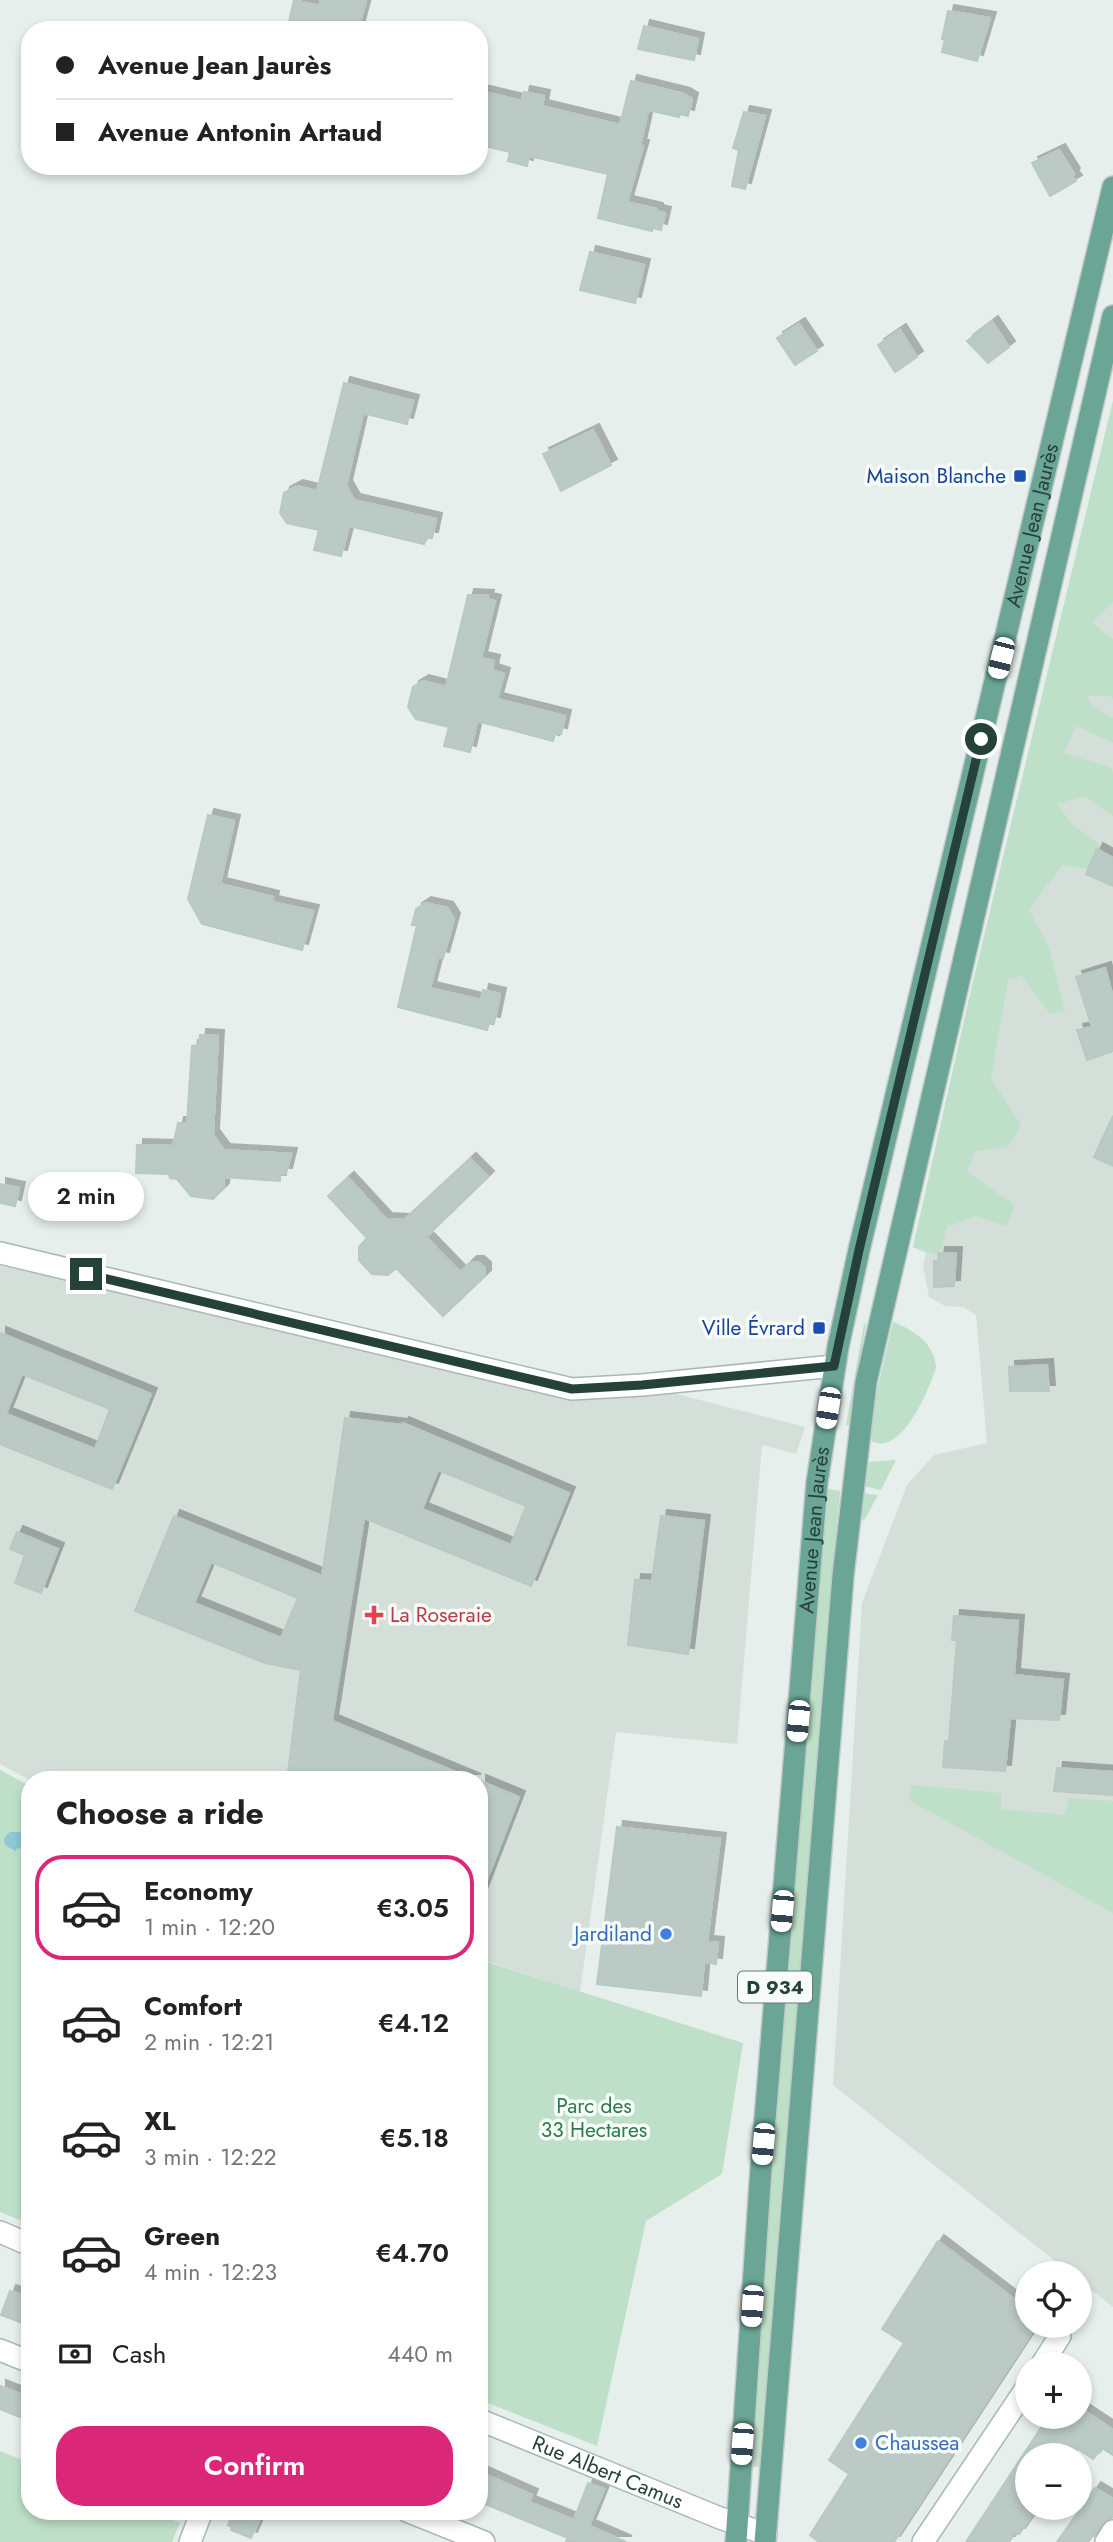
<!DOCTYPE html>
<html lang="en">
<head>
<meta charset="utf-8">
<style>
  :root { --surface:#fff; --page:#f2f2f2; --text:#222; --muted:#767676; --line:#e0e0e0; --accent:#db2777 }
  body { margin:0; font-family:Jost,sans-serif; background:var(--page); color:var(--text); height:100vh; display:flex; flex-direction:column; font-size:26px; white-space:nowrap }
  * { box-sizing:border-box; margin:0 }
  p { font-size:23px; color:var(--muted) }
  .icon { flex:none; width:38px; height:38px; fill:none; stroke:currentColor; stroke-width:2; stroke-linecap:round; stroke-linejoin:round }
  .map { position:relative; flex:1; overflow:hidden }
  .drawer { position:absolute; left:21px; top:1771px; width:467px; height:749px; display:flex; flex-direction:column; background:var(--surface); border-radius:28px; box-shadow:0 4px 10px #0003 }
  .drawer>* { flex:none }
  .guide { position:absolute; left:21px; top:21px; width:467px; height:154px; border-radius:28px; box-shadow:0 4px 10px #0003; display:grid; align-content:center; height:154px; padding:0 35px; background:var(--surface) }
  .tools { position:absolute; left:1015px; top:2261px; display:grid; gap:14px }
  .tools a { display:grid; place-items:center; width:77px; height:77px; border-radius:50%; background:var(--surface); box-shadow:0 4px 10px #0003; font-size:35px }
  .end { position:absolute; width:32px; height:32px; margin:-16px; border:9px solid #24423a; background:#fff; box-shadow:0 0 0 4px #fff }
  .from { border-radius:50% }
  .bubble { position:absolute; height:49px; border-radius:24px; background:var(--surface); box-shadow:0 4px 10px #0003; font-size:23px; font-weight:600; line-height:49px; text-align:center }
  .car { position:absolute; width:21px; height:42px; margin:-21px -10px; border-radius:9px; box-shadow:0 0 5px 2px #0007; background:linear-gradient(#fff 24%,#345 0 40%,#fff 0 76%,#345 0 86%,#fff 0) }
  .guide b { display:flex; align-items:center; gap:24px; height:66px; font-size:26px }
  .guide b+b { border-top:2px solid var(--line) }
  .guide i { width:18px; height:18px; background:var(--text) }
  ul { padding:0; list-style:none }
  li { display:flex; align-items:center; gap:21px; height:105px; margin:0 14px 10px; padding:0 21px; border:4px solid transparent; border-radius:28px }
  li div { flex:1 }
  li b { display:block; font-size:26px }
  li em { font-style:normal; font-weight:600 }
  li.active { border-color:var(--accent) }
  li>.icon { width:63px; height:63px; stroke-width:1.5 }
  h2 { padding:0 35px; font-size:32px; line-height:84px }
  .pay { display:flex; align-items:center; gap:18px; height:77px; padding:0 35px; font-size:26px }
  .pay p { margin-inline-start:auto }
  .action { display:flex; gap:14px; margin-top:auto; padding:14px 35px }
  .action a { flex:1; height:80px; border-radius:28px; background:var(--accent); color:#fff; font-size:28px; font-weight:600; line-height:80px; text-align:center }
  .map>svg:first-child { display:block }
  .built { fill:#d4dfda }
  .green { fill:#bfe0c8 }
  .water { fill:#8ec9d4 }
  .building { fill:#bbcac4; stroke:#b8c9c2; stroke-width:2; fill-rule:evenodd; filter:url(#shadow) }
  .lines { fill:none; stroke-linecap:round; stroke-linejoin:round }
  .street-casing { stroke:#a8b8b2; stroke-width:24 }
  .primary-casing { stroke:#c2cac8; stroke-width:24 }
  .street { stroke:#fff; stroke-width:21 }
  .primary { stroke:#6aa596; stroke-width:21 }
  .route { stroke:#24423a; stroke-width:9 }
  .transit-dot { fill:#1a4fb4; stroke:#f7fbf9; stroke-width:2.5 }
  .health-dot { fill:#e0444e; stroke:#f7fbf9; stroke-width:2.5 }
  .shop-dot { fill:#3f7fe0; stroke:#f7fbf9; stroke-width:2.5 }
  .labels { text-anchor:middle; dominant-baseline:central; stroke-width:7; stroke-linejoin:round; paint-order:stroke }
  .shield { fill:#f7fbf9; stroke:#637a73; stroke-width:2 }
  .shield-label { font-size:19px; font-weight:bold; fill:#24423a }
  .transit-label { font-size:21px; fill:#164399; stroke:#f7fbf9; text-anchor:end }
  .street-label { font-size:21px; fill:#24423a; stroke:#f7fbf9 }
  .health-label { font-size:21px; fill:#be3a42; stroke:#f7fbf9; text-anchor:start }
  .shop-label { font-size:21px; fill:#366cbe; stroke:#f7fbf9; text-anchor:end }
  .park-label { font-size:21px; fill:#2d7a4b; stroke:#f7fbf9 }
</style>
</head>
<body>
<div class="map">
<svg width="1113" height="2542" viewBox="0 0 1113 2542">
  <defs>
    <filter id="shadow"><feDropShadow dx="6" dy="-6" stdDeviation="0" flood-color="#0004"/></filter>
  </defs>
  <rect width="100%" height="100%" fill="#e6efeb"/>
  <!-- built -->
  <g class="built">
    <polygon points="1113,401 1113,2307 1080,2281 1080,2273 1070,2273 833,2085 862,1603 907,1485 934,1455 987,1443 976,1315 963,1307 945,1306 929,1297 923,1266 926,1253 913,1247 971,990"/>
    <polygon points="0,1266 572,1389 642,1385 805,1427 796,1454 762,1445 737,1744 616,1732 580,1992 480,1959 480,1780 30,1780 0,1764"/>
  </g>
  <!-- green -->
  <g class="green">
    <polygon points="1113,401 1113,602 1092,623 1113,639 1113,699 1110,696 1086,696 1092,705 1113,718 1113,743 1076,726 1064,753 1109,767 1113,772 1113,816 1085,796 1057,804 1072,824 1099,844 1105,871 1062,865 1029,910 1049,947 1065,1010 1050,1014 1021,976 1008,979 991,1078 1021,1125 1008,1147 975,1151 967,1172 1015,1205 1007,1226 975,1216 947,1227 939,1256 913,1247 971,990"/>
    <path d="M893 1322C914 1330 934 1343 936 1367 930 1388 900 1460 870 1440V1437L876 1395Z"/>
    <polygon points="866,1323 849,1425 846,1425 864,1324"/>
    <polygon points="896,1460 881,1490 863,1486 866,1465 869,1462"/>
    <polygon points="828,1489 840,1491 759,2467 753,2467 776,2102"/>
    <polygon points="863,1493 878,1495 864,1521 860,1518"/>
    <polygon points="0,1770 30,1786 30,2224 0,2212"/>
    <polygon points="912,1785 1001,1793 1002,1809 1065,1815 1069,1798 1113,1801 1113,1913 909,1800"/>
    <polygon points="480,1960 743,2043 722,2174 646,2221 597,2446 480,2400"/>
    <polygon points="0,2451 30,2463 30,2511 151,2511 180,2523 172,2542 0,2542"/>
  </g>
  <!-- water -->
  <polygon class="water" points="10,1832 23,1832 30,1836 30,1852 18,1848 15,1851 5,1845 4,1838"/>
  <!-- building -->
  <g class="building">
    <polygon points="294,0 319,6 321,0 366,0 358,30 287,30"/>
    <polygon points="948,11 990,18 977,61 942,52 945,40 942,39"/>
    <polygon points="644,26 698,39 694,60 638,49"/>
    <polygon points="631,81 684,94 692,99 688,116 680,114 679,117 648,110 640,146 643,146 627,202 657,209 657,211 665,213 661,230 653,228 652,231 598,218 608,174 529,156 527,166 508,161 510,152 480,145 480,91 522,101 524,92 544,96 542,106 620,125"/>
    <polygon points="744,112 765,116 745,189 732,186 739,150 733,148"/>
    <polygon points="1059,150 1074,174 1072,176 1076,181 1050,196 1032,163"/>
    <polygon points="590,252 644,265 635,303 580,290"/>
    <polygon points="992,322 1009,347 988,363 967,341"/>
    <polygon points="799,324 817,351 795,365 777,338"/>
    <polygon points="900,330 917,357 895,372 878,345"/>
    <polygon points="344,383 413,401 407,424 363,413 346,486 354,500 436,519 432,538 427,538 424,544 349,526 341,556 314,550 319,530 287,523 280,513 284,493 297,486 317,491"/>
    <polygon points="593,430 611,465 561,491 543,454"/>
    <polygon points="468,595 488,596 487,599 495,601 481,658 494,661 492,670 504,674 497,699 565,716 561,734 555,733 553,741 477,721 470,752 444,746 449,727 416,719 408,707 413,687 423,681 446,687"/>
    <polygon points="208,815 234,821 220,884 273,897 272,902 313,911 302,950 202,924 188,899"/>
    <polygon points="1097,849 1113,858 1113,886 1086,874"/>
    <polygon points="425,903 447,908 454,919 443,958 438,957 430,988 481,1000 483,990 500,994 494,1023 489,1022 487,1030 398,1007 417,925 412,925 416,909"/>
    <polygon points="1105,968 1113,997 1113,1051 1087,1060 1077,1030 1092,1027 1076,977"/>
    <polygon points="200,1035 218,1036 213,1135 224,1150 291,1154 286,1174 280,1174 280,1181 224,1177 223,1189 213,1199 191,1196 177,1179 170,1178 169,1174 136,1173 137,1145 173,1146 178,1123 187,1123 192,1046 199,1045"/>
    <polygon points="1113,1116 1113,1166 1094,1157"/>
    <polygon points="470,1159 488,1177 426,1237 460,1272 471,1262 478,1262 485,1268 485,1276 443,1316 396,1268 388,1275 372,1274 359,1260 359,1247 367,1238 328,1196 348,1178 386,1219 404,1220"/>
    <polygon points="0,1184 19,1188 15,1206 0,1203"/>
    <polygon points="939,1253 956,1253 954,1286 934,1287 934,1261 938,1261"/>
    <path d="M0 1333 151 1394 112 1489 0 1444ZM22 1374 110 1409 95 1449 6 1414Z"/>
    <polygon points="1047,1365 1049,1391 1010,1391 1009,1367"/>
    <path d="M345 1418 402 1425 403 1423 569 1493 531 1586 364 1518 332 1721 475 1780H405L390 1774 388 1780H287L301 1670 265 1663 135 1611 174 1516 322 1576ZM438 1470 526 1506 511 1545 422 1509ZM211 1562 298 1598 281 1638 194 1603Z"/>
    <polygon points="661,1516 704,1521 688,1654 628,1645 635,1580 652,1581"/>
    <polygon points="17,1532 58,1549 41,1593 15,1583 25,1555 10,1549"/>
    <polygon points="954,1616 1018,1621 1014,1675 1063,1680 1059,1720 1010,1718 1005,1771 943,1767 945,1741 949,1741 957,1640 952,1640"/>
    <polygon points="1057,1768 1113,1772 1113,1795 1054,1791"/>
    <polygon points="480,1781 519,1797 481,1895 480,1895"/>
    <polygon points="617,1827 720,1839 707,1942 718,1943 716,1964 704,1962 701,1996 597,1984"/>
    <polygon points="938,2241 1027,2309 1027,2326 1036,2326 894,2542 819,2542 810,2535 849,2474 829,2460 904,2343 882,2329"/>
    <polygon points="10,2291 30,2298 30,2311 25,2324 1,2315"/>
    <polygon points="0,2386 30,2398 30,2421 0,2409"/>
    <polygon points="1080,2408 1113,2430 1113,2455 1102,2448 1093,2459 1078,2449 1074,2455 1027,2455 1027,2508 1037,2508 1019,2534 1015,2533 1009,2542 966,2542 1048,2417 1080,2417"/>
    <polygon points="480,2472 532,2495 529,2502 574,2520 588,2483 604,2489 589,2526 626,2542 566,2542 568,2538 480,2502"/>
    <polygon points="1095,2488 1113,2499 1113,2517 1102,2523 1088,2542 1057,2542"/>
    <polygon points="233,2511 263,2511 251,2538 231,2530 232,2527 228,2525"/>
  </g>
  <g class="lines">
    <defs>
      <g id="street">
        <polyline points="0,1253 572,1389 642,1385 834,1366"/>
        <polyline points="0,2232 30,2245"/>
        <polyline points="0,2350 30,2362"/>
        <polyline points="1042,2364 1060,2336"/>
        <path id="s1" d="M480 2420 720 2518 766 2534"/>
        <polyline points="407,2511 484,2542"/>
        <polyline points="190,2542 202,2511"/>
        <polyline points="923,2542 1027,2387"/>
        <polyline points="1106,2542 1113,2531"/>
      </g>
      <g id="primary">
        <path id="s2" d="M736 2542 761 2168 817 1482 838 1347 859 1250 1113 187"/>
        <polyline points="765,2542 843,1576 866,1382 1113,316"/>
      </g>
    </defs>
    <!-- street casing -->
    <use href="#street" class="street-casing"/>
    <!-- primary casing -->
    <use href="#primary" class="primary-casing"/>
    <!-- street -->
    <use href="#street" class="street"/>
    <!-- primary -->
    <use href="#primary" class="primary"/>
  </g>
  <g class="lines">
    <!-- route -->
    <polyline class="route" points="86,1274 572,1389 642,1385 834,1366 859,1250 981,739"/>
  </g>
  <!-- markers -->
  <g class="transit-dot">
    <rect x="1013" y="469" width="14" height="14" rx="3.5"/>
    <rect x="812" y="1321" width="14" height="14" rx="3.5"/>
  </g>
  <path class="health-dot" d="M370.5 1604.5h7v7h7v7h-7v7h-7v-7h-7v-7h7z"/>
  <g class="shop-dot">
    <circle cx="666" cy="1934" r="7"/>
    <circle cx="861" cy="2443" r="7"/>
  </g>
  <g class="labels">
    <!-- shield labels -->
    <rect class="shield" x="738" y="1971.5" width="74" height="31" rx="5"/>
    <g class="shield-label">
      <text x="775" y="1987">D 934</text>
    </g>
    <!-- transit labels -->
    <g class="transit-label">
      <text x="1006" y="476">Maison Blanche</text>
      <text x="805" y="1328">Ville Évrard</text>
    </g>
    <!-- street labels -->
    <g class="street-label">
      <text stroke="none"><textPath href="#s2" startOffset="2044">Avenue Jean Jaurès</textPath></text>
      <text stroke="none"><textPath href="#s2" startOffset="1015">Avenue Jean Jaurès</textPath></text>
      <text stroke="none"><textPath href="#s1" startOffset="138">Rue Albert Camus</textPath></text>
    </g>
    <!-- health labels -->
    <g class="health-label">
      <text x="390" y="1615">La Roseraie</text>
    </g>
    <!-- shop labels -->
    <g class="shop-label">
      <text x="652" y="1934">Jardiland</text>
      <text x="875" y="2443" text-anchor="start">Chaussea</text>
    </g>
    <!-- park labels -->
    <g class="park-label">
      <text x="594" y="2106">Parc des<tspan x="594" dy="24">33 Hectares</tspan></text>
    </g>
  </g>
</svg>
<div class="tools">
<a><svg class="icon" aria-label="locate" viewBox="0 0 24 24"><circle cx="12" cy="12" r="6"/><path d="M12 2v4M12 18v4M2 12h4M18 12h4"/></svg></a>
<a>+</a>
<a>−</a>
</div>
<i class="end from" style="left:981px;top:739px"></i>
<i class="end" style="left:86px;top:1274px"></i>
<div class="bubble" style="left:28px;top:1172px;width:116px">2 min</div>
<i class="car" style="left:1001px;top:658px;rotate:194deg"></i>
<i class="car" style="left:828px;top:1408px;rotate:189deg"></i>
<i class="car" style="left:798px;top:1721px;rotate:185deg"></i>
<i class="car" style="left:782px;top:1911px;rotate:185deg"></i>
<i class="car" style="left:763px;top:2144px;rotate:185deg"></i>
<i class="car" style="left:752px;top:2306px;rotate:184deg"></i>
<i class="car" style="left:742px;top:2444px;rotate:184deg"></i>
<div class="guide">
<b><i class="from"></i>Avenue Jean Jaurès</b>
<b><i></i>Avenue Antonin Artaud</b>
</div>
<section class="drawer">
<h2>Choose a ride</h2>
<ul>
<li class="active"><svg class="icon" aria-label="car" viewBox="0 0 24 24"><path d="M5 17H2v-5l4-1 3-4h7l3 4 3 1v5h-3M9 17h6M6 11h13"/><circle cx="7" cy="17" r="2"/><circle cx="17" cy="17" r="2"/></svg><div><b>Economy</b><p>1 min · 12:20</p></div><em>€3.05</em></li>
<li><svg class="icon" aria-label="car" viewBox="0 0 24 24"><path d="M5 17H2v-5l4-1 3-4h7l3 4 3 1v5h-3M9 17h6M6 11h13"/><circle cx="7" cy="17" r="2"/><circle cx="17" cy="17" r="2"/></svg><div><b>Comfort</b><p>2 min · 12:21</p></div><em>€4.12</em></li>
<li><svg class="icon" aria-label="car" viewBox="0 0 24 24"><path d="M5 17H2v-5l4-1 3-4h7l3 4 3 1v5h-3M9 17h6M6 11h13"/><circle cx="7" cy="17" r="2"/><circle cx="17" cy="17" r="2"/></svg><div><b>XL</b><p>3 min · 12:22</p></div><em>€5.18</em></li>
<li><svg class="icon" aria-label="car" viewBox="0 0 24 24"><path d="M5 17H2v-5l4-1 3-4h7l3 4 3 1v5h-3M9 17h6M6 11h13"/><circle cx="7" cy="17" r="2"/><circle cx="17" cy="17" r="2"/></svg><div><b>Green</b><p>4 min · 12:23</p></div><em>€4.70</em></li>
</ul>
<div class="pay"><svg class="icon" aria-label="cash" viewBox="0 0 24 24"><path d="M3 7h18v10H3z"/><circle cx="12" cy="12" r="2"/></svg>Cash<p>440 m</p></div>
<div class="action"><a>Confirm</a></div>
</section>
</div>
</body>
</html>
